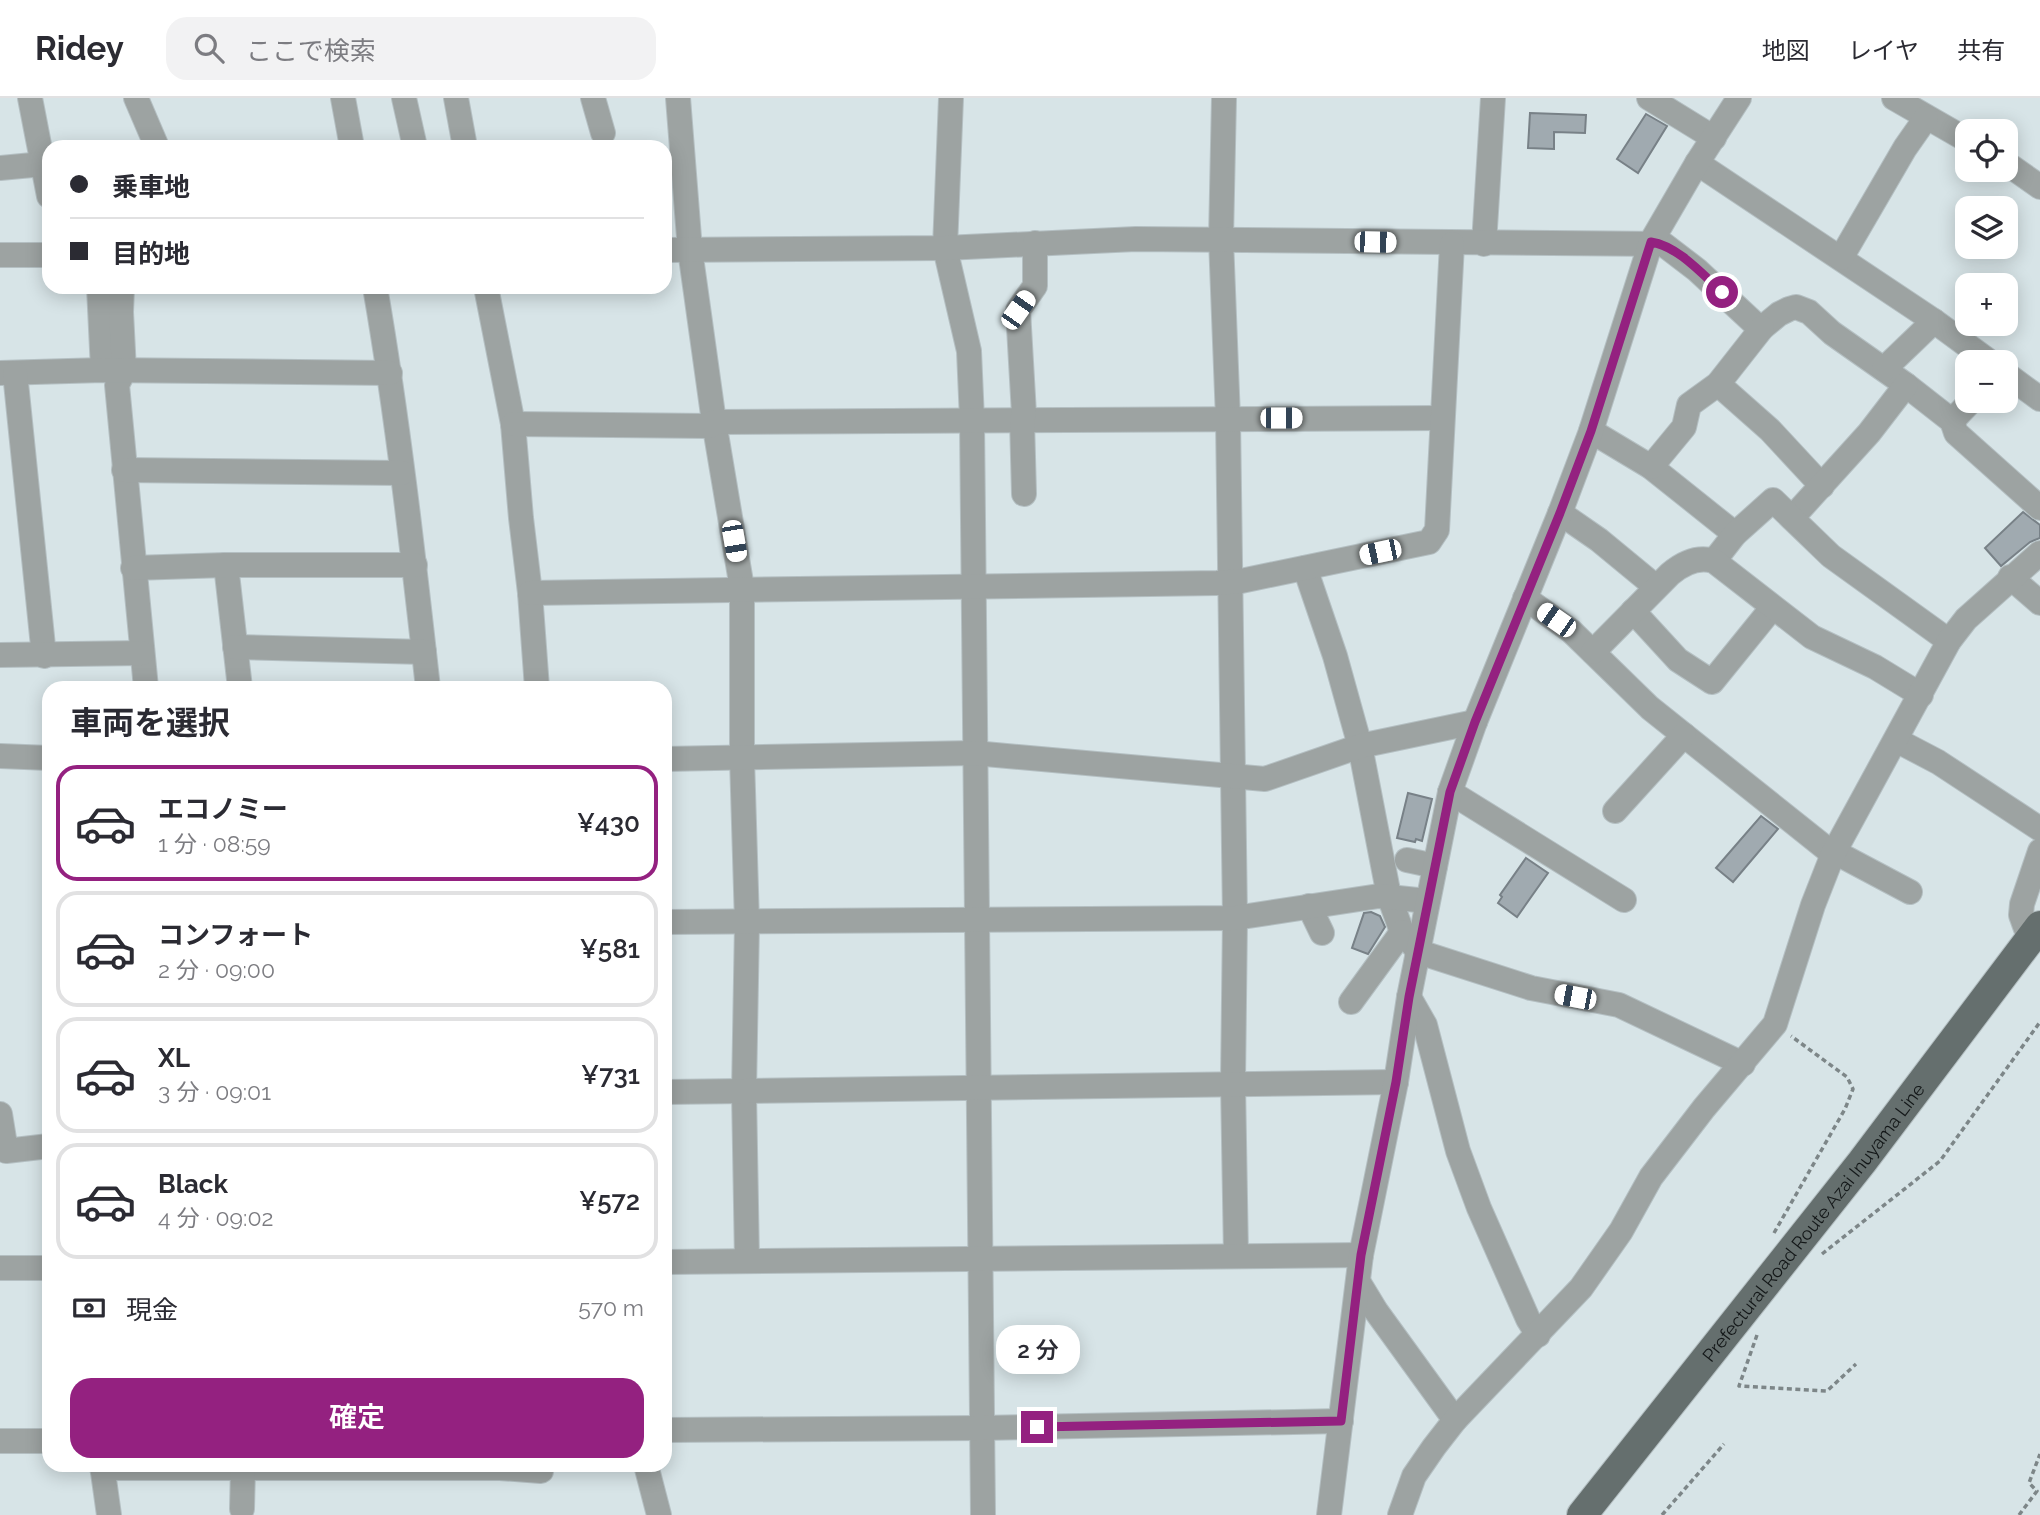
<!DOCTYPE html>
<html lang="ja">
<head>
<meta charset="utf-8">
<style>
  :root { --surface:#fff; --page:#f2f2f3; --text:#2b2b33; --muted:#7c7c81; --line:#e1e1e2; --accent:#942180 }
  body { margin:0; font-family:Raleway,"Noto Sans JP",sans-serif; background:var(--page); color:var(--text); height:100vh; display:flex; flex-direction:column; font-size:26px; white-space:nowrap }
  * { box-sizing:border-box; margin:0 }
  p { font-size:23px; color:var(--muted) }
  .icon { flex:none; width:38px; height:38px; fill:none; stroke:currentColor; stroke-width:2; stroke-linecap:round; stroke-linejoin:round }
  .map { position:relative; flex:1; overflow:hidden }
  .details { position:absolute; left:42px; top:583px; width:630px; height:791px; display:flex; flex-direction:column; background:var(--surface); border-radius:21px; box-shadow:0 4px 18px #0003 }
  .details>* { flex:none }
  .top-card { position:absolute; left:42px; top:42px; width:630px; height:154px; border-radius:21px; box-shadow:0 4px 18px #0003; display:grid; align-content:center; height:154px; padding:0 28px; background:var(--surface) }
  .buttons { position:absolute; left:1955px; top:21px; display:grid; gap:14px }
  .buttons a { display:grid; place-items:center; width:63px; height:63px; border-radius:14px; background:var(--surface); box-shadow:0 4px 18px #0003; font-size:35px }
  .end { position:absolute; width:32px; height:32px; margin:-16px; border:9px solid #942180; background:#fff; box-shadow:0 0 0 4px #fff }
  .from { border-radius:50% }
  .bubble { position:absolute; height:49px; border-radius:21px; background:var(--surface); box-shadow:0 4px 18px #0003; font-size:23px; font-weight:600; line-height:49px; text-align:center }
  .car { position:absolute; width:21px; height:42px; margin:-21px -10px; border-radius:9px; box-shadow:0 0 5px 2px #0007; background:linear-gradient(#fff 24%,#345 0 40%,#fff 0 76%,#345 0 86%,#fff 0) }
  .top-card b { display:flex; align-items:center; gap:24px; height:66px; font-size:26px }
  .top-card b+b { border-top:2px solid var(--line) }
  .top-card i { width:18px; height:18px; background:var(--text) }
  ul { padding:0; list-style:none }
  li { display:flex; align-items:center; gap:21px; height:116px; margin:0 14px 10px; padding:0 14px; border:4px solid var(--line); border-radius:21px }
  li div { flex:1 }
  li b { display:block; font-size:26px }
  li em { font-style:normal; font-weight:600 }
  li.on { border-color:var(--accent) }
  li>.icon { width:63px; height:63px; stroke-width:1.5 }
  h2 { padding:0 28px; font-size:32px; line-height:84px }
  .pay { display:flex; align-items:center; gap:18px; height:77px; padding:0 28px; font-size:26px }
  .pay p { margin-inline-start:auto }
  .cta { display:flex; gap:14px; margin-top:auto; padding:14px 28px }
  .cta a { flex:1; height:80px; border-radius:21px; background:var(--accent); color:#fff; font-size:28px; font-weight:600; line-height:80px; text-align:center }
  header { display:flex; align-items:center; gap:42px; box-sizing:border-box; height:98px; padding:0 35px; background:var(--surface); border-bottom:2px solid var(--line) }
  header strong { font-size:33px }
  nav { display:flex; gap:38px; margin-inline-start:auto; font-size:24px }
  .search { width:490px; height:63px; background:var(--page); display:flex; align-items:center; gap:18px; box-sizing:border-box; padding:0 24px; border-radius:21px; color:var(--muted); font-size:26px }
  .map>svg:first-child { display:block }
  .building { fill:#a0aab0; stroke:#788187; stroke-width:2 }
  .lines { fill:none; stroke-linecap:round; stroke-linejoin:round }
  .minor-casing { stroke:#b4bfc2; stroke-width:26 }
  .major-casing { stroke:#b4bfc2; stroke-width:32 }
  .path { stroke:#7d8688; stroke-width:3.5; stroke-dasharray:5 3.5; stroke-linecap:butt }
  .minor { stroke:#9da3a2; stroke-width:24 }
  .major { stroke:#656f6e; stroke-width:30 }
  .route { stroke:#942180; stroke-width:9 }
  .labels { text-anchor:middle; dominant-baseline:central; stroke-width:6; stroke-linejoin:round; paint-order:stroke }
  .street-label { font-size:18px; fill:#131718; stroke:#fff }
</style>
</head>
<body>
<header>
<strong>Ridey</strong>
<div class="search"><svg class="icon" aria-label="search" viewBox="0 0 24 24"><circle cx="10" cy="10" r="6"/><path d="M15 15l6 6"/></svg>ここで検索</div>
<nav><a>地図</a><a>レイヤ</a><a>共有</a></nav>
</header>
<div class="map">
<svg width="2040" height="1417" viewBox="0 0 2040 1417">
  <rect width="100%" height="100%" fill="#d7e4e7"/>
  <!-- building -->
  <g class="building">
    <polygon points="1530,15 1586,17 1585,35 1554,34 1554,51 1528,50"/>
    <polygon points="1646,16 1667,28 1638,75 1617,61"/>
    <polygon points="2023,414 2040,427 2040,440 2030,444 2001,468 1985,450"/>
    <polygon points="1408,695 1432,701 1422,743 1416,741 1415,744 1397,740"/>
    <polygon points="1761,718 1778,731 1733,784 1716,770"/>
    <polygon points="1526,760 1548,775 1517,819 1498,805 1502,799 1500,797"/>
    <polygon points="1371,814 1380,818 1385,829 1368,856 1352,850 1364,815"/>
  </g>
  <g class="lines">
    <defs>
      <g id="minor">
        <polyline points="30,0 49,98"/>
        <polyline points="136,0 157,49"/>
        <polyline points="343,0 352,49"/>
        <polyline points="404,0 415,49"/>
        <polyline points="456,0 465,49"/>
        <polyline points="593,0 603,35"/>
        <polyline points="678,0 690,152 714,324 742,490 742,660 747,825 744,994 747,1163"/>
        <polyline points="951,0 945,150 969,253 972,322 983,1417"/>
        <polyline points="1224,0 1221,141 1228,321 1235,820 1233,985 1236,1158"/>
        <polyline points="1649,0 1714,40"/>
        <polyline points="1894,0 1967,42"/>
        <polyline points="1697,65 1934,223 1990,264"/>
        <polyline points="2006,65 2040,89"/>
        <polyline points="0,70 43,66"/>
        <polyline points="1484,146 1493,0"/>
        <polyline points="665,152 945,150 1136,141 1663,146 1697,172 1754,225 1762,230 1779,216 1789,211 1796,209 1809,214 1832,235 1906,287 1952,323 1956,335 2040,410"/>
        <polyline points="0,157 49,157"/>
        <polyline points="1841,160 1905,50 1926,20"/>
        <polyline points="99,189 103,272"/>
        <polyline points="122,189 121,214 124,273 117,287 146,590"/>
        <path d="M375 189C398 322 413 456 428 590"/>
        <polyline points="486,189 513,326 521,420 530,495 537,590"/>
        <polyline points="1884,271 1934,223"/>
        <polyline points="0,275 103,272 390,275"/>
        <polyline points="15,275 44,558"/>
        <polyline points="2006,276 2040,301"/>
        <polyline points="1718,286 1770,332 1822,388"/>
        <polyline points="1952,323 1971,303"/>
        <polyline points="513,326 710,328 714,324 1442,320"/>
        <polyline points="1591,333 1651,369 1735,436"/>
        <polyline points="1651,369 1684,329 1689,307 1718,286 1762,230"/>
        <polyline points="124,372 402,375"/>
        <polyline points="1024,396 1022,322 1024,316 1018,212 1035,188 1035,145"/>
        <polyline points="1560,415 1599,442 1656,489"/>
        <polyline points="1792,420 1869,335 1906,287"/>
        <polyline points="1714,463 1735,436 1773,402 1831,458 1949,543"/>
        <polyline points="226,467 240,590"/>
        <polyline points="133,470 226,467 415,467"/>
        <polyline points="1305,470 1335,558 1360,648 1389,798 1402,834 1419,854 1531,890 1619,907 1743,966"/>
        <polyline points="2010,479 2040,505"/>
        <polyline points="530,495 1217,485 1241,483 1429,444 1437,432 1452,146"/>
        <polyline points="1525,500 1571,533 1650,610 1833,756 1844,759 1910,794"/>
        <polyline points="1633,513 1678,562 1712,584 1772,510"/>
        <polyline points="235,549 424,554"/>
        <path d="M1593 554 1670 476C1683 465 1698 458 1714 463L1812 539 1875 569 1921 597"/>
        <polyline points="0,557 142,555"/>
        <polyline points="1896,642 1938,664 2040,731"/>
        <polyline points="0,658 49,660"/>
        <polyline points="665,661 974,655 1265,681 1360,648 1475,624"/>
        <polyline points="1450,694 1624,802"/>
        <polyline points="1615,713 1684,637"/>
        <polyline points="1407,762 1435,768"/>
        <polyline points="1309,808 1322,835"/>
        <polyline points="665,824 1235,820 1379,798 1427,803"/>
        <polyline points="2030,842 2021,817 2022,806 2040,753"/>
        <polyline points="1409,899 1425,927 1458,1053 1479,1110 1528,1221 1538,1237"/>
        <polyline points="1351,904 1402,834"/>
        <polyline points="665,994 1396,984"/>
        <polyline points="0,1016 6,1053 49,1048"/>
        <polyline points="665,1164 1361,1157"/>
        <polyline points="0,1170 49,1170"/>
        <polyline points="1359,1185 1376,1213 1455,1322"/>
        <polyline points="665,1332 981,1330 1341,1323"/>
        <polyline points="0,1343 49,1343"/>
        <polyline points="102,1367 109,1417"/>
        <polyline points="646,1367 659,1417"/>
        <polyline points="102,1370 500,1370 541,1373"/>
        <polyline points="242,1411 243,1370"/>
        <polyline points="1329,1417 1361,1157 1396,984 1409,899 1450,694 1475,624 1560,415 1591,333 1651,144 1697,65 1739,0"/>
        <polyline points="1400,1417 1414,1378 1434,1349 1455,1322 1581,1190 1621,1133 1651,1079 1704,1010 1775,926 1813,807 1833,756 1949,543 1966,521 2040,455"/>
      </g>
      <g id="major">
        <path id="s1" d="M1582 1417 1862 1064 2040 828"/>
      </g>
    </defs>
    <!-- minor casing -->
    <use href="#minor" class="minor-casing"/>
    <!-- major casing -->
    <use href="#major" class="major-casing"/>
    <!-- path -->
    <g class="path">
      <polyline points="1774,1135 1845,1011 1853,991 1847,979 1791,938"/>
      <polyline points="1822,1156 1940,1063 2040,924"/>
      <polyline points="1757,1237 1739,1288 1827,1293 1856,1266"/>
      <polyline points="1662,1417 1724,1346"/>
      <polyline points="2019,1417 2037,1393 2029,1385 2040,1356"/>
    </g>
    <!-- minor -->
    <use href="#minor" class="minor"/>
    <!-- major -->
    <use href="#major" class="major"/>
  </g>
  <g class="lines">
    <!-- route -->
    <path class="route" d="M1037 1329 1341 1323 1361 1157 1396 984 1409 899 1450 694 1475 624 1560 415 1591 333 1651 144C1678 148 1703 177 1722 194"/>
  </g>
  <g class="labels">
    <!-- street labels -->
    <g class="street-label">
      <text stroke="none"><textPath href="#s1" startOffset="373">Prefectural Road Route Azai Inuyama Line</textPath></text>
    </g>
  </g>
</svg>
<div class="buttons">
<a><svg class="icon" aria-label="locate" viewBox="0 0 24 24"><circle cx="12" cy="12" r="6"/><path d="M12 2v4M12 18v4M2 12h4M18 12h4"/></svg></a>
<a><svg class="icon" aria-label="layers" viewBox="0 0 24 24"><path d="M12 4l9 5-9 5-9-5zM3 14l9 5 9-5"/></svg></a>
<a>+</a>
<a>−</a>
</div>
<i class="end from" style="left:1722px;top:194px"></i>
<i class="end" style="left:1037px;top:1329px"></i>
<div class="bubble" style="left:996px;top:1227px;width:84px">2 分</div>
<i class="car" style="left:1375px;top:144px;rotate:91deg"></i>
<i class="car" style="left:1018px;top:212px;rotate:35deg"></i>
<i class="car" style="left:1281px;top:320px;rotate:90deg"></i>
<i class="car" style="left:734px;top:443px;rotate:170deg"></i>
<i class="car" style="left:1380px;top:454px;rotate:258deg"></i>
<i class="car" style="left:1556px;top:522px;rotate:305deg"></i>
<i class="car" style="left:1575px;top:899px;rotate:281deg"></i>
<div class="top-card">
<b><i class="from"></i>乗車地</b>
<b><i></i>目的地</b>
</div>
<section class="details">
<h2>車両を選択</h2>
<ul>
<li class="on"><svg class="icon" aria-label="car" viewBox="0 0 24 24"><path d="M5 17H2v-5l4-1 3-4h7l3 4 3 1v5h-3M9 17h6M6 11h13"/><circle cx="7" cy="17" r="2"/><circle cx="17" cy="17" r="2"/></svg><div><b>エコノミー</b><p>1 分 · 08:59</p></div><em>¥430</em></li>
<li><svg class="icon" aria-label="car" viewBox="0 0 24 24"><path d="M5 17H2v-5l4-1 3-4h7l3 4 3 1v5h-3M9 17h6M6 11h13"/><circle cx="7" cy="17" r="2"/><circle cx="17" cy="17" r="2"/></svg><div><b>コンフォート</b><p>2 分 · 09:00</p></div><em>¥581</em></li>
<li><svg class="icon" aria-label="car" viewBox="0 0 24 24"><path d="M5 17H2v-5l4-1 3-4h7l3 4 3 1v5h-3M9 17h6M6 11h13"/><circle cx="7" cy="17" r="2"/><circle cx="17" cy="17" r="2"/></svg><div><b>XL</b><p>3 分 · 09:01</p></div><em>¥731</em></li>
<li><svg class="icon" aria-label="car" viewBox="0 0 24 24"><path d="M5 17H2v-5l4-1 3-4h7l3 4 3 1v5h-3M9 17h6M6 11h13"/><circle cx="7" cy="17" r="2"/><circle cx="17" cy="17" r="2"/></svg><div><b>Black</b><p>4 分 · 09:02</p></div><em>¥572</em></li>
</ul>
<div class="pay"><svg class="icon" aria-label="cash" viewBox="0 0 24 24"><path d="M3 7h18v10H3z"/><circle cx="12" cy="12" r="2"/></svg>現金<p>570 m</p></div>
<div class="cta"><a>確定</a></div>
</section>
</div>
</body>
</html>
